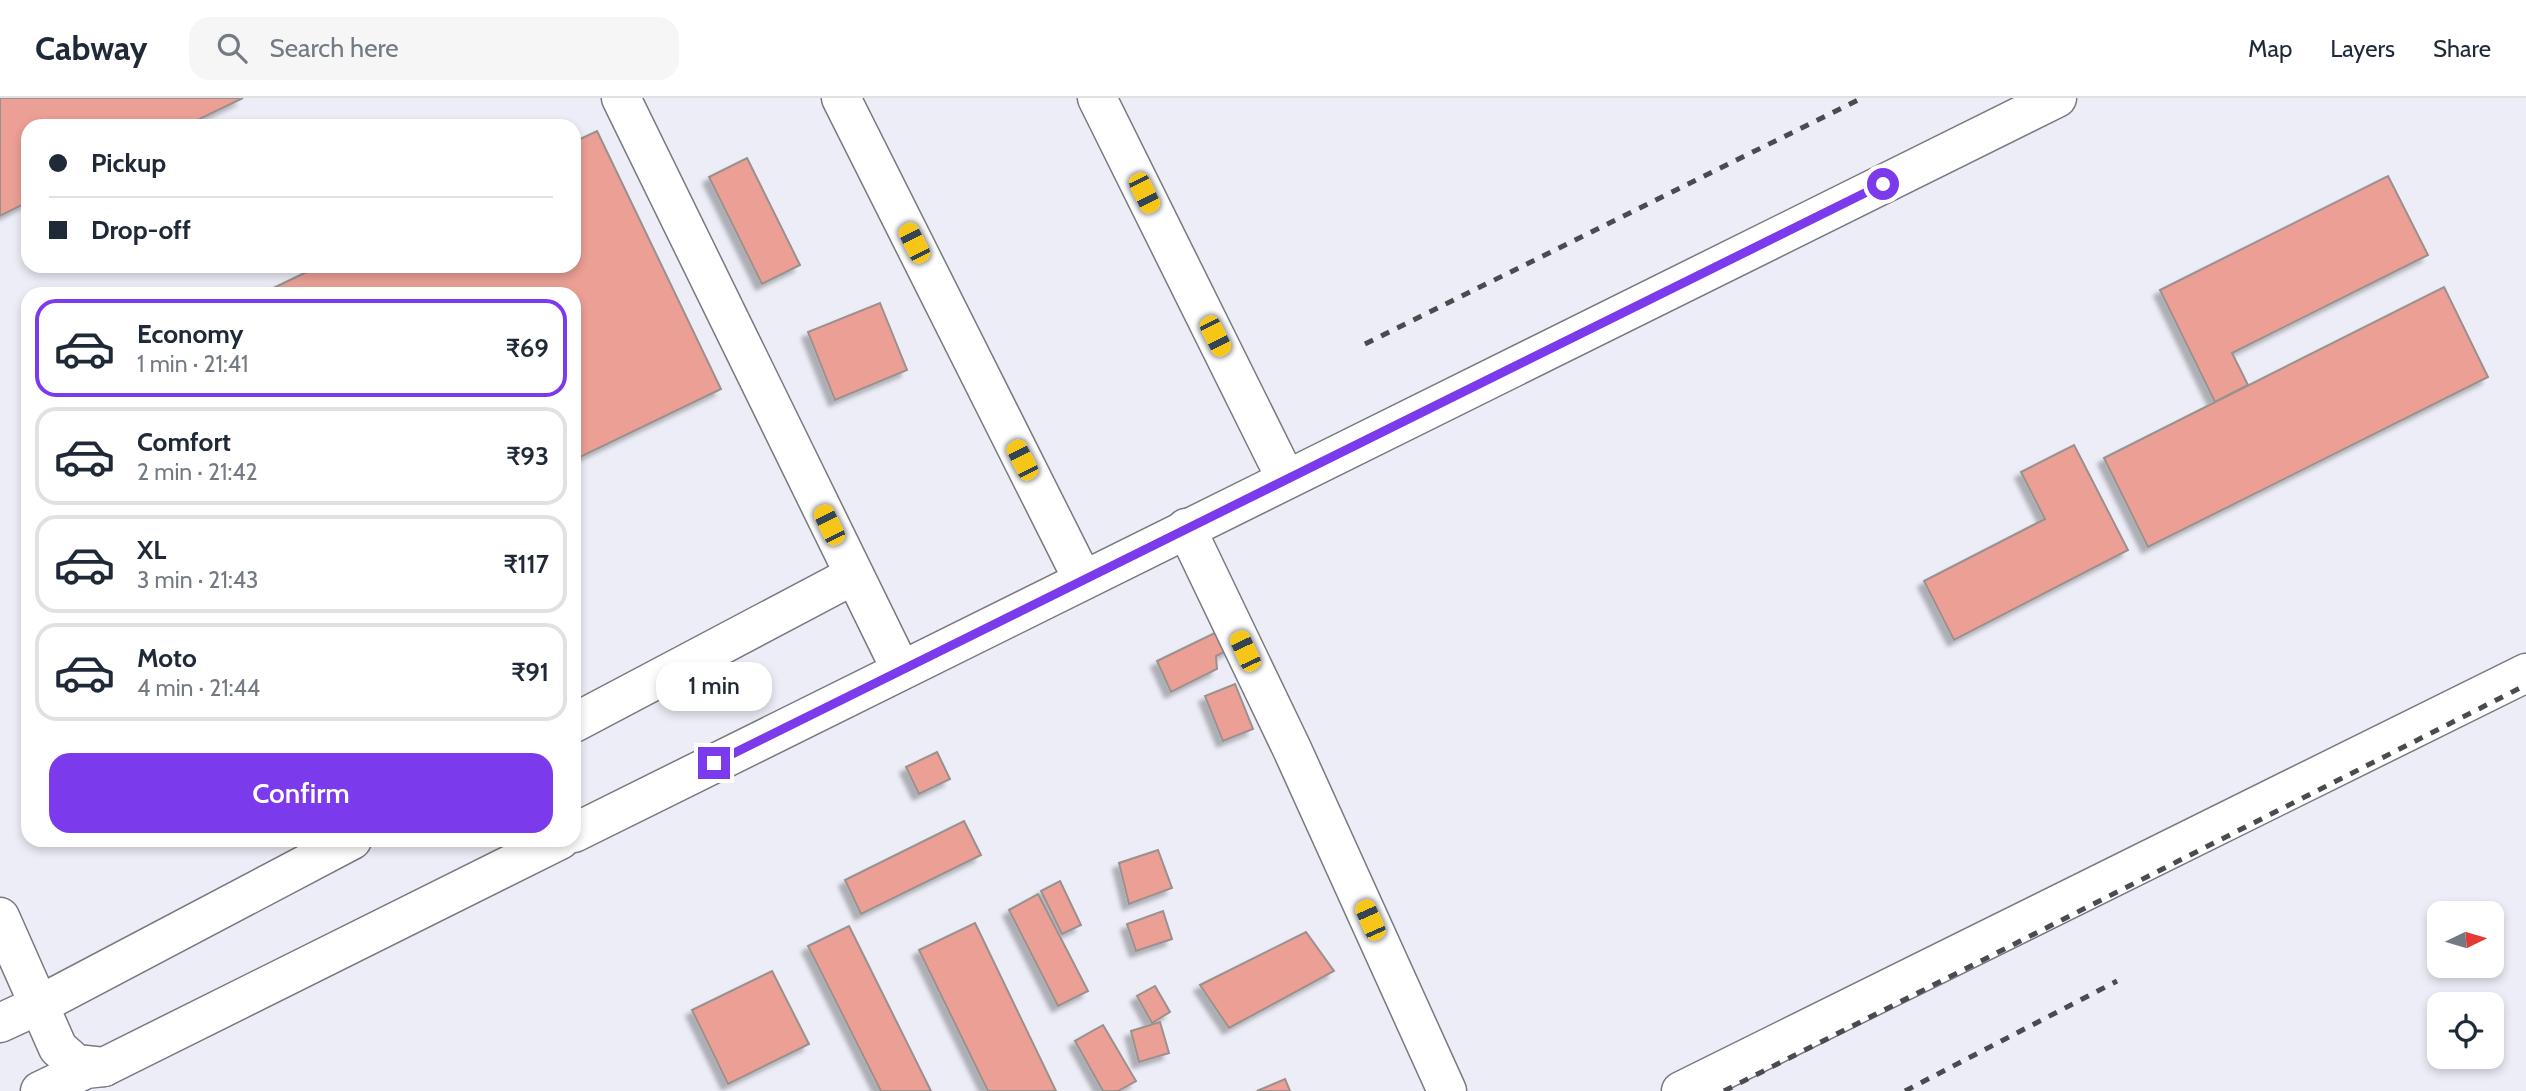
<!DOCTYPE html>
<html lang="en">
<head>
<meta charset="utf-8">
<style>
  :root { --surface:#fff; --page:#f6f6f7; --text:#1f2937; --muted:#747a83; --line:#e0e1e3; --accent:#7c3aed }
  body { margin:0; font-family:Cabin,sans-serif; background:var(--page); color:var(--text); height:100vh; display:flex; flex-direction:column; font-size:26px; white-space:nowrap }
  * { box-sizing:border-box; margin:0 }
  p { font-size:23px; color:var(--muted) }
  .icon { flex:none; width:38px; height:38px; fill:none; stroke:currentColor; stroke-width:2; stroke-linecap:round; stroke-linejoin:round }
  .map { position:relative; flex:1; overflow:hidden }
  .side { position:absolute; left:21px; top:189px; width:560px; height:560px; display:flex; flex-direction:column; background:var(--surface); border-radius:21px; box-shadow:0 4px 10px #0003 }
  .side>* { flex:none }
  .banner { position:absolute; left:21px; top:21px; width:560px; height:154px; border-radius:21px; box-shadow:0 4px 10px #0003; display:grid; align-content:center; height:154px; padding:0 28px; background:var(--surface) }
  .needle { width:46px; rotate:85deg }
  .buttons { position:absolute; left:2427px; top:803px; display:grid; gap:14px }
  .buttons a { display:grid; place-items:center; width:77px; height:77px; border-radius:14px; background:var(--surface); box-shadow:0 4px 10px #0003; font-size:35px }
  .end { position:absolute; width:32px; height:32px; margin:-16px; border:9px solid #7c3aed; background:#fff; box-shadow:0 0 0 4px #fff }
  .from { border-radius:50% }
  .bubble { position:absolute; height:49px; border-radius:21px; background:var(--surface); box-shadow:0 4px 10px #0003; font-size:23px; font-weight:600; line-height:49px; text-align:center }
  .car { position:absolute; width:21px; height:42px; margin:-21px -10px; border-radius:9px; box-shadow:0 0 5px 2px #0007; background:linear-gradient(#f5c518 24%,#345 0 40%,#f5c518 0 76%,#345 0 86%,#f5c518 0) }
  .banner b { display:flex; align-items:center; gap:24px; height:66px; font-size:26px }
  .banner b+b { border-top:2px solid var(--line) }
  .banner i { width:18px; height:18px; background:var(--text) }
  ul { padding:12px 0 0; list-style:none }
  li { display:flex; align-items:center; gap:21px; height:98px; margin:0 14px 10px; padding:0 14px; border:4px solid var(--line); border-radius:21px }
  li div { flex:1 }
  li b { display:block; font-size:26px }
  li em { font-style:normal; font-weight:600 }
  li.active { border-color:var(--accent) }
  li>.icon { width:63px; height:63px; stroke-width:1.5 }
  .action { display:flex; gap:14px; margin-top:auto; padding:14px 28px }
  .action a { flex:1; height:80px; border-radius:21px; background:var(--accent); color:#fff; font-size:28px; font-weight:600; line-height:80px; text-align:center }
  header { display:flex; align-items:center; gap:42px; box-sizing:border-box; height:98px; padding:0 35px; background:var(--surface); border-bottom:2px solid var(--line) }
  header strong { font-size:33px }
  nav { display:flex; gap:38px; margin-inline-start:auto; font-size:24px }
  .search { width:490px; height:63px; background:var(--page); display:flex; align-items:center; gap:18px; box-sizing:border-box; padding:0 24px; border-radius:21px; color:var(--muted); font-size:26px }
  .map>svg:first-child { display:block }
  .building { fill:#eb9f95; stroke:#9a908e; stroke-width:2; filter:url(#shadow) }
  .lines { fill:none; stroke-linecap:round; stroke-linejoin:round }
  .minor-casing { stroke:#787981; stroke-width:41 }
  .minor { stroke:#fff; stroke-width:38 }
  .rail { stroke:#4a4b4f; stroke-width:5; stroke-dasharray:9 9; stroke-linecap:butt }
  .route { stroke:#7c3aed; stroke-width:9 }
</style>
</head>
<body>
<header>
<strong>Cabway</strong>
<div class="search"><svg class="icon" aria-label="search" viewBox="0 0 24 24"><circle cx="10" cy="10" r="6"/><path d="M15 15l6 6"/></svg>Search here</div>
<nav><a>Map</a><a>Layers</a><a>Share</a></nav>
</header>
<div class="map">
<svg width="2526" height="993" viewBox="0 0 2526 993">
  <defs>
    <filter id="shadow"><feDropShadow dx="-6" dy="6" stdDeviation="2" flood-color="#0004"/></filter>
  </defs>
  <rect width="100%" height="100%" fill="#ecedf6"/>
  <!-- building -->
  <g class="building">
    <polygon points="0,0 243,0 185,28 28,28 28,104 0,118"/>
    <polygon points="597,33 721,291 574,362 574,196 261,196 319,168 574,168 574,44"/>
    <polygon points="747,60 800,167 762,186 709,79"/>
    <polygon points="2388,78 2428,157 2232,255 2248,287 2215,304 2160,192"/>
    <polygon points="2444,189 2488,279 2148,449 2104,360"/>
    <polygon points="880,205 907,272 835,302 808,234"/>
    <polygon points="2074,347 2128,452 1954,542 1924,483 2045,421 2021,374"/>
    <polygon points="1229,528 1238,547 1216,558 1217,571 1171,594 1157,563"/>
    <polygon points="1235,586 1253,631 1223,643 1205,598"/>
    <polygon points="937,654 950,681 919,696 906,669"/>
    <polygon points="964,723 981,757 861,816 845,782"/>
    <polygon points="1158,752 1172,790 1129,806 1119,765"/>
    <polygon points="1060,783 1081,827 1062,836 1041,793"/>
    <polygon points="1038,796 1088,893 1058,908 1009,812"/>
    <polygon points="1163,813 1172,841 1136,853 1127,826"/>
    <polygon points="975,825 1056,993 988,993 919,852"/>
    <polygon points="849,828 931,993 881,993 808,848"/>
    <polygon points="1306,834 1334,873 1229,930 1200,887"/>
    <polygon points="772,873 809,946 728,986 692,912"/>
    <polygon points="1155,888 1170,914 1152,925 1137,898"/>
    <polygon points="1160,924 1169,955 1139,964 1131,933"/>
    <polygon points="1103,927 1136,983 1118,993 1103,993 1075,943"/>
    <polygon points="1285,981 1290,993 1257,993"/>
  </g>
  <g class="lines">
    <defs>
      <g id="minor">
        <polyline points="621,0 901,572"/>
        <polyline points="841,0 1083,482"/>
        <polyline points="1097,0 1286,381"/>
        <polyline points="1186,430 1292,651 1447,993"/>
        <polyline points="574,625 854,477"/>
        <polyline points="574,735 2057,0"/>
        <polyline points="0,819 58,950 76,966 104,969 560,742"/>
        <polyline points="0,925 39,907 352,742"/>
        <polyline points="40,993 86,971 104,969"/>
        <polyline points="1681,993 2526,575"/>
      </g>
    </defs>
    <!-- minor casing -->
    <use href="#minor" class="minor-casing"/>
    <!-- minor -->
    <use href="#minor" class="minor"/>
    <!-- rail -->
    <g class="rail">
      <polyline points="1365,246 1862,0"/>
      <polyline points="1724,993 2526,587"/>
      <polyline points="1905,993 2117,883"/>
    </g>
  </g>
  <g class="lines">
    <!-- route -->
    <polyline class="route" points="714,665 1883,86"/>
  </g>
</svg>
<div class="buttons">
<a><svg class="needle" viewBox="-14 -14 28 28"><path d="M0-13l5 13h-10z" fill="#e53935"/><path d="M0 13l5-13h-10z" fill="#747a83"/></svg></a>
<a><svg class="icon" aria-label="locate" viewBox="0 0 24 24"><circle cx="12" cy="12" r="6"/><path d="M12 2v4M12 18v4M2 12h4M18 12h4"/></svg></a>
</div>
<i class="end from" style="left:1883px;top:86px"></i>
<i class="end" style="left:714px;top:665px"></i>
<div class="bubble" style="left:656px;top:564px;width:116px">1 min</div>
<i class="car" style="left:1144px;top:95px;rotate:154deg"></i>
<i class="car" style="left:914px;top:145px;rotate:333deg"></i>
<i class="car" style="left:1215px;top:238px;rotate:153deg"></i>
<i class="car" style="left:1022px;top:362px;rotate:333deg"></i>
<i class="car" style="left:829px;top:427px;rotate:334deg"></i>
<i class="car" style="left:1245px;top:553px;rotate:335deg"></i>
<i class="car" style="left:1370px;top:822px;rotate:336deg"></i>
<div class="banner">
<b><i class="from"></i>Pickup</b>
<b><i></i>Drop-off</b>
</div>
<section class="side">
<ul>
<li class="active"><svg class="icon" aria-label="car" viewBox="0 0 24 24"><path d="M5 17H2v-5l4-1 3-4h7l3 4 3 1v5h-3M9 17h6M6 11h13"/><circle cx="7" cy="17" r="2"/><circle cx="17" cy="17" r="2"/></svg><div><b>Economy</b><p>1 min · 21:41</p></div><em>₹69</em></li>
<li><svg class="icon" aria-label="car" viewBox="0 0 24 24"><path d="M5 17H2v-5l4-1 3-4h7l3 4 3 1v5h-3M9 17h6M6 11h13"/><circle cx="7" cy="17" r="2"/><circle cx="17" cy="17" r="2"/></svg><div><b>Comfort</b><p>2 min · 21:42</p></div><em>₹93</em></li>
<li><svg class="icon" aria-label="car" viewBox="0 0 24 24"><path d="M5 17H2v-5l4-1 3-4h7l3 4 3 1v5h-3M9 17h6M6 11h13"/><circle cx="7" cy="17" r="2"/><circle cx="17" cy="17" r="2"/></svg><div><b>XL</b><p>3 min · 21:43</p></div><em>₹117</em></li>
<li><svg class="icon" aria-label="car" viewBox="0 0 24 24"><path d="M5 17H2v-5l4-1 3-4h7l3 4 3 1v5h-3M9 17h6M6 11h13"/><circle cx="7" cy="17" r="2"/><circle cx="17" cy="17" r="2"/></svg><div><b>Moto</b><p>4 min · 21:44</p></div><em>₹91</em></li>
</ul>
<div class="action"><a>Confirm</a></div>
</section>
</div>
</body>
</html>
